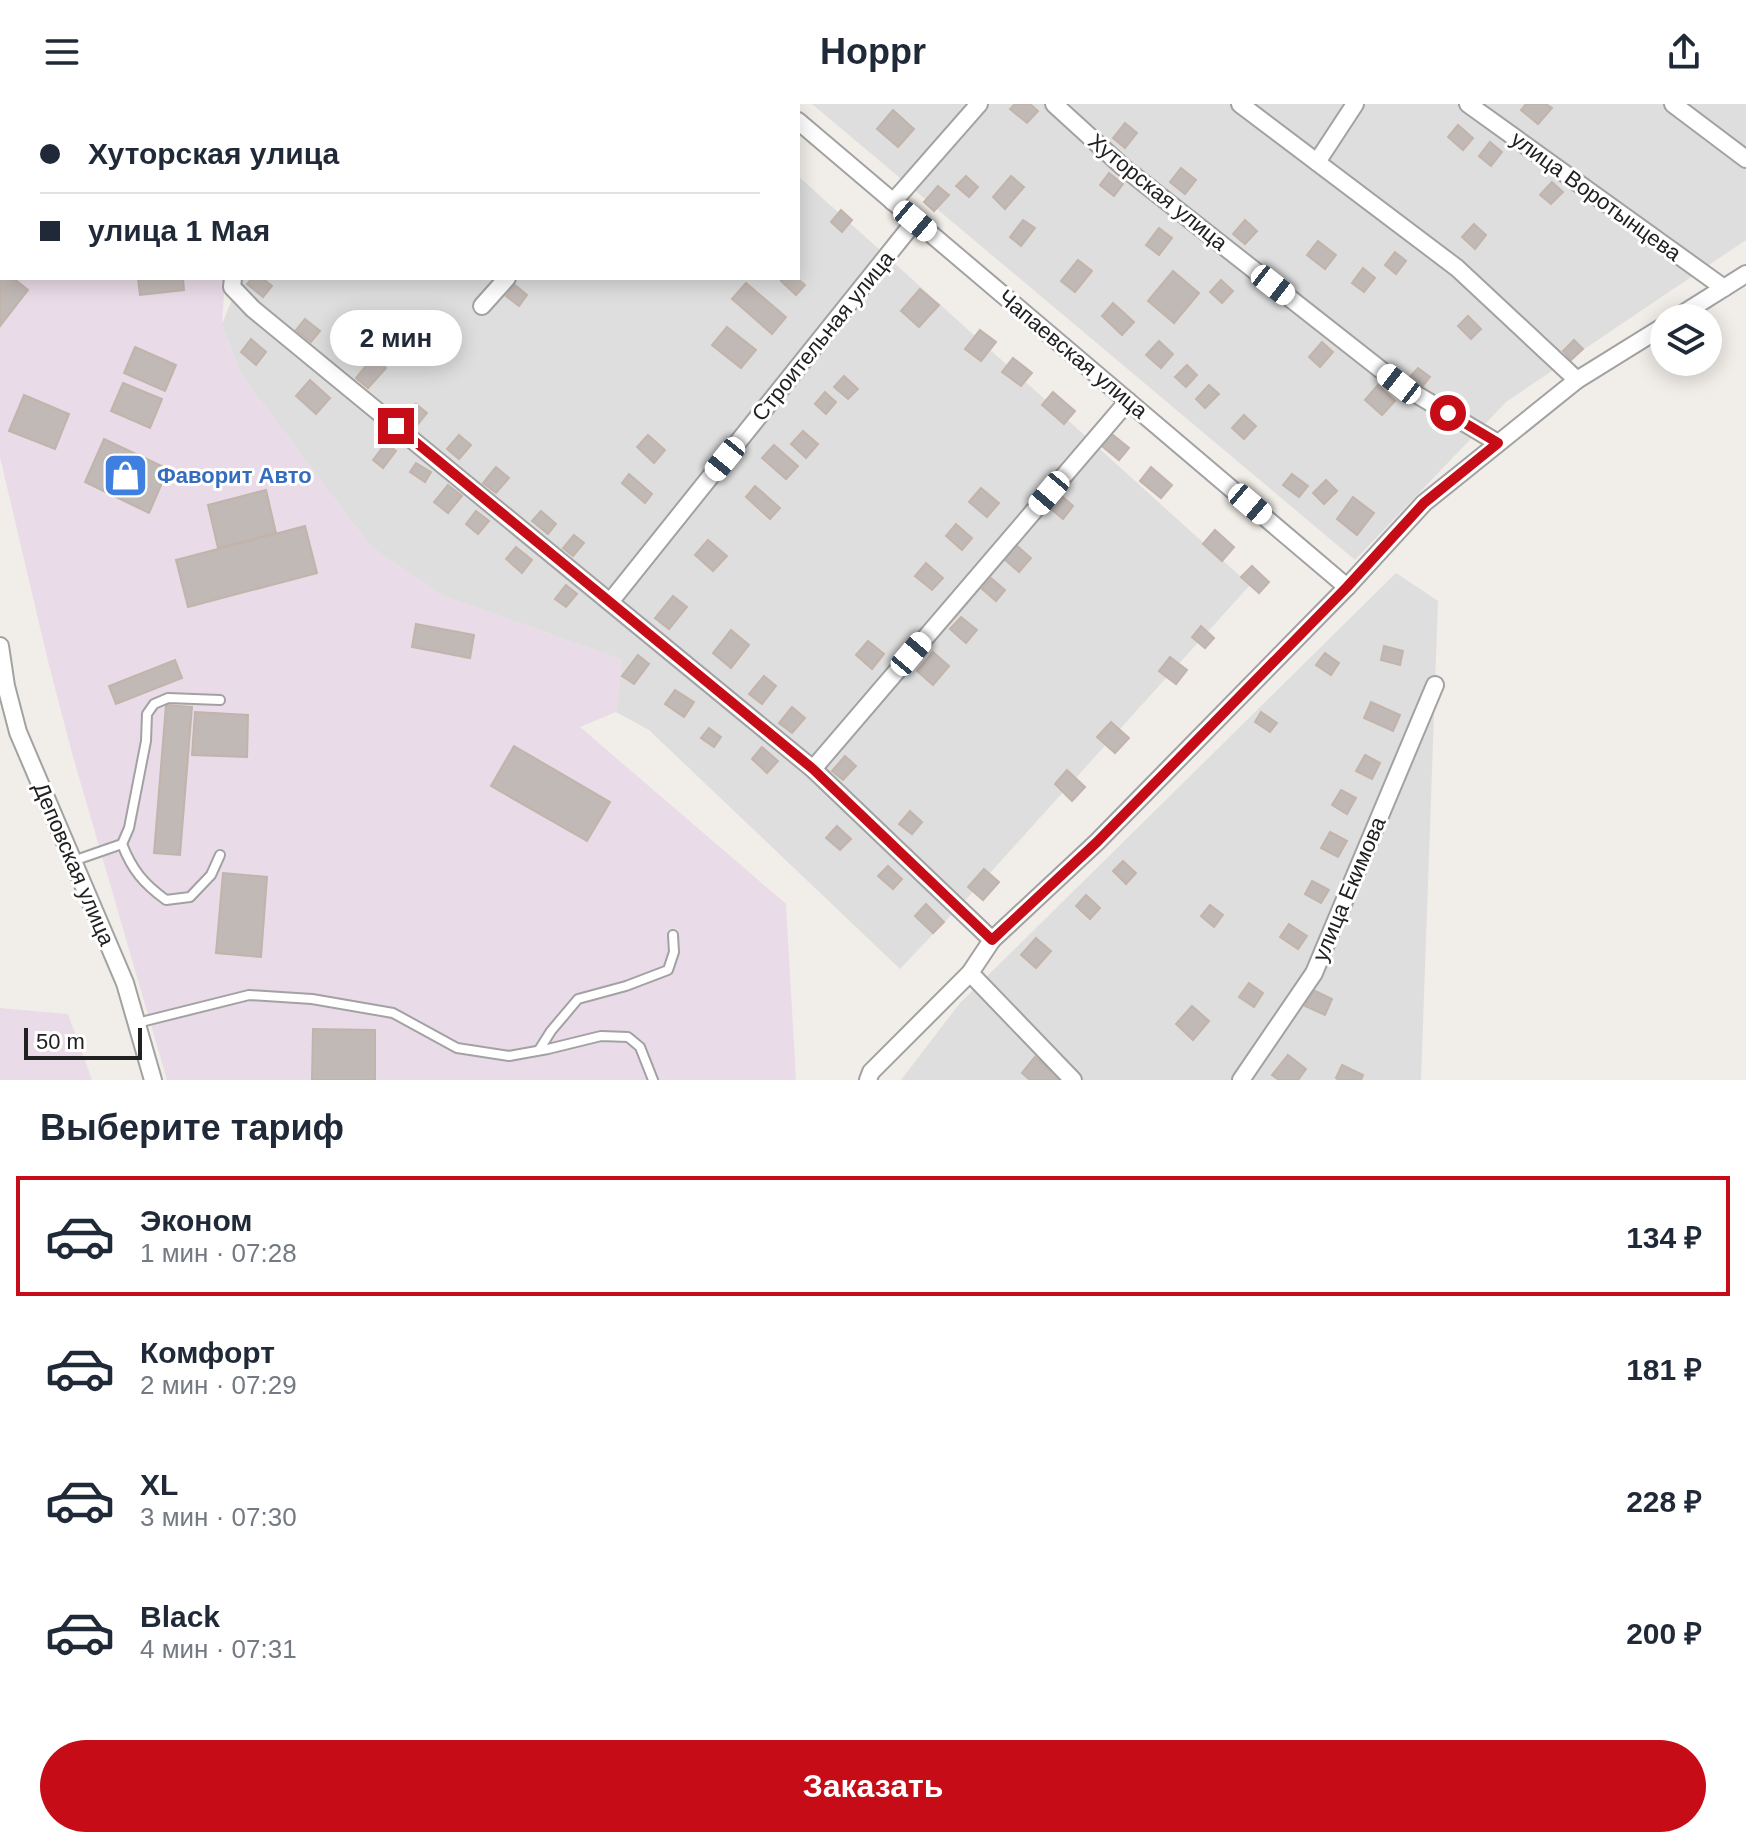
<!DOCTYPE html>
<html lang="ru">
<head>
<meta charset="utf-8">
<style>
  :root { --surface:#fff; --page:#f2f2f3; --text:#1f2937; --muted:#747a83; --line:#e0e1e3; --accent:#c60c17 }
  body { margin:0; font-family:Arial,sans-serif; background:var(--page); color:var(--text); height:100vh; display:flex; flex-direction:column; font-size:30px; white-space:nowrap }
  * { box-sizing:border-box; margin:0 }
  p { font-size:26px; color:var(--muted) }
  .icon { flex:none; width:44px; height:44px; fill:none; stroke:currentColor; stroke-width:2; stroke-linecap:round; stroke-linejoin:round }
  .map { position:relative; height:976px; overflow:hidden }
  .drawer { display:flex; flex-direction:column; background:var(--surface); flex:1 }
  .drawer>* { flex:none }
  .guide { position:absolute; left:0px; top:0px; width:800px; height:176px; box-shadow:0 4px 20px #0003; display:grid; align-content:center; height:176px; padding:0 40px; background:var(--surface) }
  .controls { position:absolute; left:1650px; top:200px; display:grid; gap:16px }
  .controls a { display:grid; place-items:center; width:72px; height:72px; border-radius:50%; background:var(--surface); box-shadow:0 4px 20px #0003; font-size:40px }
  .scale { position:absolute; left:24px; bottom:20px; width:118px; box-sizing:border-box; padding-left:8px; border:4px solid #212121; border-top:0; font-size:22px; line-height:28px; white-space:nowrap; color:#212121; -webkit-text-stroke:6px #fff; paint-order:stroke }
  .end { position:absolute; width:36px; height:36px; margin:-18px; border:10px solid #c60c17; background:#fff; box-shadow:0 0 0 4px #fff }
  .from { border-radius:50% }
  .bubble { position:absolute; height:56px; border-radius:28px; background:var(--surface); box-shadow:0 4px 20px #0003; font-size:26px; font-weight:800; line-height:56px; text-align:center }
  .car { position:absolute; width:24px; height:48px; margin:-24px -12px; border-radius:10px; box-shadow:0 0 6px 2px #0007; background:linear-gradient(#fff 24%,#345 0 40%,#fff 0 76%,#345 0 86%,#fff 0) }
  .guide b { display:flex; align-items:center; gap:28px; height:76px; font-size:30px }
  .guide b+b { border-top:2px solid var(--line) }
  .guide i { width:20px; height:20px; background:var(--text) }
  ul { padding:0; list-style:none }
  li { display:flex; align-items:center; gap:24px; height:120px; margin:0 16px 12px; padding:0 24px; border:4px solid transparent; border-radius:0px }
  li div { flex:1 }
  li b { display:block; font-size:30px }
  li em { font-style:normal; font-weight:800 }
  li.selected { border-color:var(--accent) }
  li>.icon { width:72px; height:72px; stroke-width:1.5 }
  h2 { padding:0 40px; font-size:36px; line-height:96px }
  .primary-button { display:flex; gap:16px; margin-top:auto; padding:16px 40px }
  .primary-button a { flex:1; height:92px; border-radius:48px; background:var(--accent); color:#fff; font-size:32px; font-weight:800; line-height:92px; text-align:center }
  header { display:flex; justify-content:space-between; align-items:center; height:104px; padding:0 40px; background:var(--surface); font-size:36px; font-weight:800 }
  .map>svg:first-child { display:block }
  .residential { fill:#dfdede }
  .industrial { fill:#e9dbe7 }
  .building { fill:#c1b9b5; stroke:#c2b4ab; stroke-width:2 }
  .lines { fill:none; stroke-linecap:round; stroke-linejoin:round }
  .lane-casing { stroke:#a2a2a2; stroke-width:12 }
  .street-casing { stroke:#a2a2a2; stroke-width:20 }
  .lane { stroke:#fff; stroke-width:8 }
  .street { stroke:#fff; stroke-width:16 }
  .rail-casing { stroke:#6f6f6f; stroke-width:8 }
  .rail { stroke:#fff; stroke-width:5; stroke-dasharray:15; stroke-linecap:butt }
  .route { stroke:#c60c17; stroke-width:10 }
  .labels { text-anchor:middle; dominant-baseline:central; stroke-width:6; stroke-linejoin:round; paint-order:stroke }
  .street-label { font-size:22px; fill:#212121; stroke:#fff }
  .shop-label { font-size:22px; font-weight:bold; fill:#366cbe; stroke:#fff; text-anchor:start }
</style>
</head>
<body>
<header><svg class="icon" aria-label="menu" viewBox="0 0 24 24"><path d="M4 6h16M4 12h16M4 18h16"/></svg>Hoppr<svg class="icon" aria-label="share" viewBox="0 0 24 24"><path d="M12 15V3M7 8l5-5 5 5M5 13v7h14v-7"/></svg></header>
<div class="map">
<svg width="1746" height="976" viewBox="0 0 1746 976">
  <rect width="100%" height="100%" fill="#f1ede8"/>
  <!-- residential -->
  <g class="residential">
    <polygon points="383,0 719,0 721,2 381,2"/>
    <polygon points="812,0 1746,0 1746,136 1506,298 1355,456"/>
    <polygon points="798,72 1250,481 971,790 900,865 649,626 616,608 622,556 444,492 371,443 240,269 222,220 241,174 798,174"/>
    <polygon points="1396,469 1438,497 1421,976 901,976 960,899"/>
  </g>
  <!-- industrial -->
  <g class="industrial">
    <polygon points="2,124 2,174 225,174 222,220 240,269 371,443 444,492 622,556 616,608 580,623 786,800 796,976 167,976 72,649 48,557 0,353 0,126"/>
    <polygon points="0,904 68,910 92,976 0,976"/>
  </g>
  <!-- building -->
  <g class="building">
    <polygon points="1015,0 1030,0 1038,7 1027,19 1010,5"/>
    <polygon points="1526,0 1546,0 1552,4 1538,20 1521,6"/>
    <polygon points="893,6 914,25 898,43 877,25"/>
    <polygon points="1125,19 1137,29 1125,44 1113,34"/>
    <polygon points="1458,21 1473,34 1463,46 1448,33"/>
    <polygon points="1490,38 1502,48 1491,62 1479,52"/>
    <polygon points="1181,64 1196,76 1185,90 1170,78"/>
    <polygon points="1109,69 1123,80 1114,92 1100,81"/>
    <polygon points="966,72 978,83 969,93 956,82"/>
    <polygon points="1011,72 1024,83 1005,105 993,93"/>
    <polygon points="1552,78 1563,88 1551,100 1540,91"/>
    <polygon points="938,82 949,91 934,107 924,98"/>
    <polygon points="841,106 852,116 842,128 831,118"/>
    <polygon points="1023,116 1035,124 1021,142 1010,133"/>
    <polygon points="1245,116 1257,127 1245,140 1233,130"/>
    <polygon points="1474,120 1486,131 1475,145 1462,133"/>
    <polygon points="1159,124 1172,134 1159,151 1146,141"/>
    <polygon points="1318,137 1336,151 1325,165 1307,151"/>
    <polygon points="1395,148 1406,157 1396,170 1385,161"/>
    <polygon points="1078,156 1092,167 1075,188 1061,177"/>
    <polygon points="1363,164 1375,174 1364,188 1352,179"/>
    <polygon points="2,167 2,174 13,174 28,186 0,222 0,169"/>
    <polygon points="1173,167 1199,189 1174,219 1148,197"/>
    <polygon points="138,174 183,174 184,186 140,191"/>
    <polygon points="252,174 262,174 272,182 263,193 247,180"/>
    <polygon points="784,174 797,174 805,181 796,191 781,177"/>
    <polygon points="1221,176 1233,187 1222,199 1210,188"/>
    <polygon points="746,179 786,213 772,230 732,195"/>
    <polygon points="515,181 527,191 519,202 506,192"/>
    <polygon points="920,185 939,201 919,223 901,207"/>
    <polygon points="1113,199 1134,218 1122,231 1102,212"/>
    <polygon points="1468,212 1481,225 1471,235 1458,222"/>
    <polygon points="305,215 320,227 311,238 296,226"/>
    <polygon points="727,223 756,246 741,264 712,241"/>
    <polygon points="980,226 996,238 981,257 965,245"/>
    <polygon points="251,235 266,248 256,261 241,248"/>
    <polygon points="1574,236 1583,245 1571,256 1563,247"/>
    <polygon points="1159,237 1173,250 1161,264 1146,251"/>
    <polygon points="1322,238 1333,248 1320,263 1309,253"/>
    <polygon points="135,243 176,261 165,287 124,269"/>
    <polygon points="373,253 386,264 368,284 356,274"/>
    <polygon points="1013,254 1032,269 1021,282 1002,268"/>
    <polygon points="1187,261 1197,271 1186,283 1175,273"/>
    <polygon points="1418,264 1430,273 1421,284 1409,274"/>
    <polygon points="844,272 858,285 848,295 834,283"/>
    <polygon points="310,276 330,294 316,310 296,292"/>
    <polygon points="123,279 162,295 150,324 111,307"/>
    <polygon points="1209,281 1219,290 1205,304 1196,295"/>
    <polygon points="1378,281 1395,297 1382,311 1365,296"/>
    <polygon points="825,288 836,298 826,310 815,300"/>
    <polygon points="1053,288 1075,307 1064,320 1042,301"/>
    <polygon points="24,291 69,310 55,345 9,327"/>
    <polygon points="416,300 427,309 418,320 407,311"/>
    <polygon points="1244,311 1256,322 1244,335 1232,324"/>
    <polygon points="1107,326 1129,344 1119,356 1097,338"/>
    <polygon points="803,327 818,340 806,354 791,340"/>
    <polygon points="459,331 471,341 459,355 447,345"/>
    <polygon points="648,331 665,346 654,359 637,343"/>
    <polygon points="104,335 168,365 149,409 85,378"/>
    <polygon points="386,339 396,347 383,364 373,356"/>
    <polygon points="774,341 798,362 786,375 762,354"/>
    <polygon points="416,359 431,368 425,378 410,368"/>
    <polygon points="496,363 509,374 496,389 483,379"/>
    <polygon points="1151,363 1172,381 1161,394 1140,377"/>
    <polygon points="629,370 652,390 645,399 622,379"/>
    <polygon points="1292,370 1308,382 1299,393 1283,381"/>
    <polygon points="1326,376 1337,387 1324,400 1313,389"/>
    <polygon points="448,381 462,392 448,409 434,398"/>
    <polygon points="755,382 780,404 770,415 746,393"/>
    <polygon points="981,384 999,399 987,413 969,398"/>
    <polygon points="266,386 276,429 218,444 208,401"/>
    <polygon points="1056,387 1073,402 1063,415 1045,400"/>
    <polygon points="1353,393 1374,409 1357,431 1337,415"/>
    <polygon points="476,407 489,417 478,430 466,420"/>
    <polygon points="541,407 556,420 548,430 532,417"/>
    <polygon points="956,420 972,434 962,446 946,432"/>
    <polygon points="305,422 317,469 188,503 176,456"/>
    <polygon points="1215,426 1234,443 1222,457 1203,440"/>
    <polygon points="574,431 584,439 573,452 563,444"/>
    <polygon points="708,436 727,452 713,467 695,451"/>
    <polygon points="1016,441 1031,454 1019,468 1004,455"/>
    <polygon points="516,443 532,456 522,469 506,455"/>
    <polygon points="926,459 943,474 932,486 915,472"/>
    <polygon points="1252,462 1269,478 1259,489 1241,473"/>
    <polygon points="991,474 1005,486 996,497 982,485"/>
    <polygon points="566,481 577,490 566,503 555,495"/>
    <polygon points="673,492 687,503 669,525 655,514"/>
    <polygon points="961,513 977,526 966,539 950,525"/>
    <polygon points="416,520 474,531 470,554 412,543"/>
    <polygon points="1201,522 1214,534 1205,544 1192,533"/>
    <polygon points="731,526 749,541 731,564 713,549"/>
    <polygon points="868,537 884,550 872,565 856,551"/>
    <polygon points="1384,542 1403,547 1400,561 1381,556"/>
    <polygon points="933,548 949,562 933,581 917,567"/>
    <polygon points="1325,549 1339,559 1331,571 1316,561"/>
    <polygon points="638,551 649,560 634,580 622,572"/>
    <polygon points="1170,553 1187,566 1176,580 1159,567"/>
    <polygon points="175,556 182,574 116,600 109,582"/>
    <polygon points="764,572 776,582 762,600 749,590"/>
    <polygon points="675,586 694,598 684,613 665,600"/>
    <polygon points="1371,598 1400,611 1393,627 1364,614"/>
    <polygon points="166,601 192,603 180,751 154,749"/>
    <polygon points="792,603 805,614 792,629 779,619"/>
    <polygon points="195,608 248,611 247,653 192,651"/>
    <polygon points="1261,608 1277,619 1270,628 1255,618"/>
    <polygon points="1111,618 1129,634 1115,649 1097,633"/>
    <polygon points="709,624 721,633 714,643 701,634"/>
    <polygon points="514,642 610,698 587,737 491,682"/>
    <polygon points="762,643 778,657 767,669 752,655"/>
    <polygon points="1365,651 1380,659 1372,675 1356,667"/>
    <polygon points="845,652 856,662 843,676 832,667"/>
    <polygon points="1067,666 1085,683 1072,697 1055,680"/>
    <polygon points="1341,686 1356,694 1347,710 1332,701"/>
    <polygon points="910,707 922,718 912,730 899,720"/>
    <polygon points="837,722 851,735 840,746 826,734"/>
    <polygon points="1330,728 1347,737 1338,753 1321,744"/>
    <polygon points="1123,757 1136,769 1126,780 1113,767"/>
    <polygon points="888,762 902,775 893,785 878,772"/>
    <polygon points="984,765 999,778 983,796 968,783"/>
    <polygon points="223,769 267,773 261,853 216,849"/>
    <polygon points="1312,777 1329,786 1321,799 1305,790"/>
    <polygon points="1086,791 1100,804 1090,815 1076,802"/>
    <polygon points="926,800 944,818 933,829 915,812"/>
    <polygon points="1210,801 1223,811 1214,823 1201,812"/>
    <polygon points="1289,820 1307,832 1298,845 1280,833"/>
    <polygon points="1036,834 1051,847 1036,864 1021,851"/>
    <polygon points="1249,879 1263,889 1254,903 1239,893"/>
    <polygon points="1313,886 1332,895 1325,911 1305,902"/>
    <polygon points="1192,902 1209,917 1193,936 1176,920"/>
    <polygon points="313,925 375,926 375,976 312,976"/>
    <polygon points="1288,951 1306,965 1298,976 1279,976 1272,971"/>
    <polygon points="1035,953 1062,976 1030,976 1022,969"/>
    <polygon points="1342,961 1363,971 1361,976 1339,976 1336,974"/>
  </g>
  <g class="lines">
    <defs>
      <g id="lane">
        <path d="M122 740C132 766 144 780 166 796L190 793 211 771 220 751"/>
        <polyline points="73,757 122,740 129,724 146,637 147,610 154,600 168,594 220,596"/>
        <polyline points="137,919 249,891 312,895 393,909 457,944 509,952 548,945 601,932 628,933 640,943 653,976"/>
        <polyline points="539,946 551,927 578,895 626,882 668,866 674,848 673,831"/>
      </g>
      <g id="street">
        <polyline points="777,0 780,2"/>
        <polyline points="1054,0 1123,63 1399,280 1498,339"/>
        <polyline points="1240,0 1457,164 1577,276"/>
        <polyline points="1468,0 1724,184"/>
        <polyline points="1673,0 1746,55"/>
        <polyline points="351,2 353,0"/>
        <polyline points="665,2 667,0"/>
        <polyline points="798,17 1347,483"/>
        <polyline points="1317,58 1355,0"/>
        <polyline points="893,98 979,0"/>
        <polyline points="233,174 232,183 253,205 813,665 992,836"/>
        <polyline points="482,202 507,174"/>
        <polyline points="1676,214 1746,170"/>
        <polyline points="610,498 915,117"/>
        <polyline points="0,542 6,582 18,628 125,879 153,976"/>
        <polyline points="813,665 1128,297"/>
        <polyline points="970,869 1073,976"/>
        <polyline points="868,976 871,968 970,869 992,836 1097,738 1347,483 1424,399 1577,276 1664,222"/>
        <polyline points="1241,976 1314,869 1435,581"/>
      </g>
    </defs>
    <!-- lane casing -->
    <use href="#lane" class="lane-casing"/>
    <!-- street casing -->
    <use href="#street" class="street-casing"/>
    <!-- lane -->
    <use href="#lane" class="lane"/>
    <!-- street -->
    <use href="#street" class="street"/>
    <defs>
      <g id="rail">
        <polyline points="32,2 33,0"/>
        <polyline points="54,2 55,0"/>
        <polyline points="0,36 2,34"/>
        <polyline points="0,65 2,62"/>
      </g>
    </defs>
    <!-- rail casing -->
    <use href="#rail" class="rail-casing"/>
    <!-- rail -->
    <use href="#rail" class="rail"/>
  </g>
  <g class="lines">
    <!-- route -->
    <polyline class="route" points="396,322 813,665 992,836 1097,738 1347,483 1424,399 1498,339 1448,309"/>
  </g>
  <!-- icons -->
  <defs>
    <symbol id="shop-square" viewBox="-11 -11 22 22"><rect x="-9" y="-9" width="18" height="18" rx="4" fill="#3f7fe0" stroke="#fff"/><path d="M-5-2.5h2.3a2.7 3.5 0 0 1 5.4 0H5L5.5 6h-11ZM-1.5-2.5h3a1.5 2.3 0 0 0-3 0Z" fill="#fff"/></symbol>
  </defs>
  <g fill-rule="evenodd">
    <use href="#shop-square" x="100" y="346" width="51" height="51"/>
  </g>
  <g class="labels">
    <!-- street labels -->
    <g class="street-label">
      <text transform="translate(1158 88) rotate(39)">Хуторская улица</text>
      <text transform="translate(1596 92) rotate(36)">улица Воротынцева</text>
      <text transform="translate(823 232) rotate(-51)">Строительная улица</text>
      <text transform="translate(1073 250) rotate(40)">Чапаевская улица</text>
      <text transform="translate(74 760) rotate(67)">Деповская улица</text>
      <text transform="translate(1349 785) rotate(-67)">улица Екимова</text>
    </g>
    <!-- shop labels -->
    <g class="shop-label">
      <text x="157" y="371">Фаворит Авто</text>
    </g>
  </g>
</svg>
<div class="controls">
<a><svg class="icon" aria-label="layers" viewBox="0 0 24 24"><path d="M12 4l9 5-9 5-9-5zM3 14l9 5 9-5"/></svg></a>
</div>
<div class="scale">50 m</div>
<i class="end from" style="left:1448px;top:309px"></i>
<i class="end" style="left:396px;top:322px"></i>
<div class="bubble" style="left:330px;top:206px;width:132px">2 мин</div>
<i class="car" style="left:915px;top:117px;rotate:130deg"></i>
<i class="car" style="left:1273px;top:181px;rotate:128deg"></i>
<i class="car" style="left:1399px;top:280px;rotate:308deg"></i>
<i class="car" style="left:725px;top:355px;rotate:219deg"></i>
<i class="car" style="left:1049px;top:389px;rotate:220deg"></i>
<i class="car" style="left:1250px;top:400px;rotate:130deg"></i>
<i class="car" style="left:911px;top:550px;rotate:40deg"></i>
<div class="guide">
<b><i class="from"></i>Хуторская улица</b>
<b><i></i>улица 1 Мая</b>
</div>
</div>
<section class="drawer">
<h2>Выберите тариф</h2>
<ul>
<li class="selected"><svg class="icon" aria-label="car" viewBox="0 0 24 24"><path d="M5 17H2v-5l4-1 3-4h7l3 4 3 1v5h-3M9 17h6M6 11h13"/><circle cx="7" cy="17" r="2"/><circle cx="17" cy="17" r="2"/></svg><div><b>Эконом</b><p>1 мин · 07:28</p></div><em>134 ₽</em></li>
<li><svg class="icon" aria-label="car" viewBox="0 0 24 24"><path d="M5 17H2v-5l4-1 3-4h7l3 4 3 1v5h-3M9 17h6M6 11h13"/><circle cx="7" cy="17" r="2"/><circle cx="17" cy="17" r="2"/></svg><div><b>Комфорт</b><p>2 мин · 07:29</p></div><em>181 ₽</em></li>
<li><svg class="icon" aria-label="car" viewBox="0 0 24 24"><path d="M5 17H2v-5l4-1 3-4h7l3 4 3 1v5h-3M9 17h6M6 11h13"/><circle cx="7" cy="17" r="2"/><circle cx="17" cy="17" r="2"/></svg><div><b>XL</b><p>3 мин · 07:30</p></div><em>228 ₽</em></li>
<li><svg class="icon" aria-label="car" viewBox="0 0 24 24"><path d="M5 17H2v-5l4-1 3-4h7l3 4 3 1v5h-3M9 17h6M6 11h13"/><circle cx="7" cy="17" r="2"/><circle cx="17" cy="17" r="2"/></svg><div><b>Black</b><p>4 мин · 07:31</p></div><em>200 ₽</em></li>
</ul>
<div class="primary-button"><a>Заказать</a></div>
</section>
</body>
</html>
